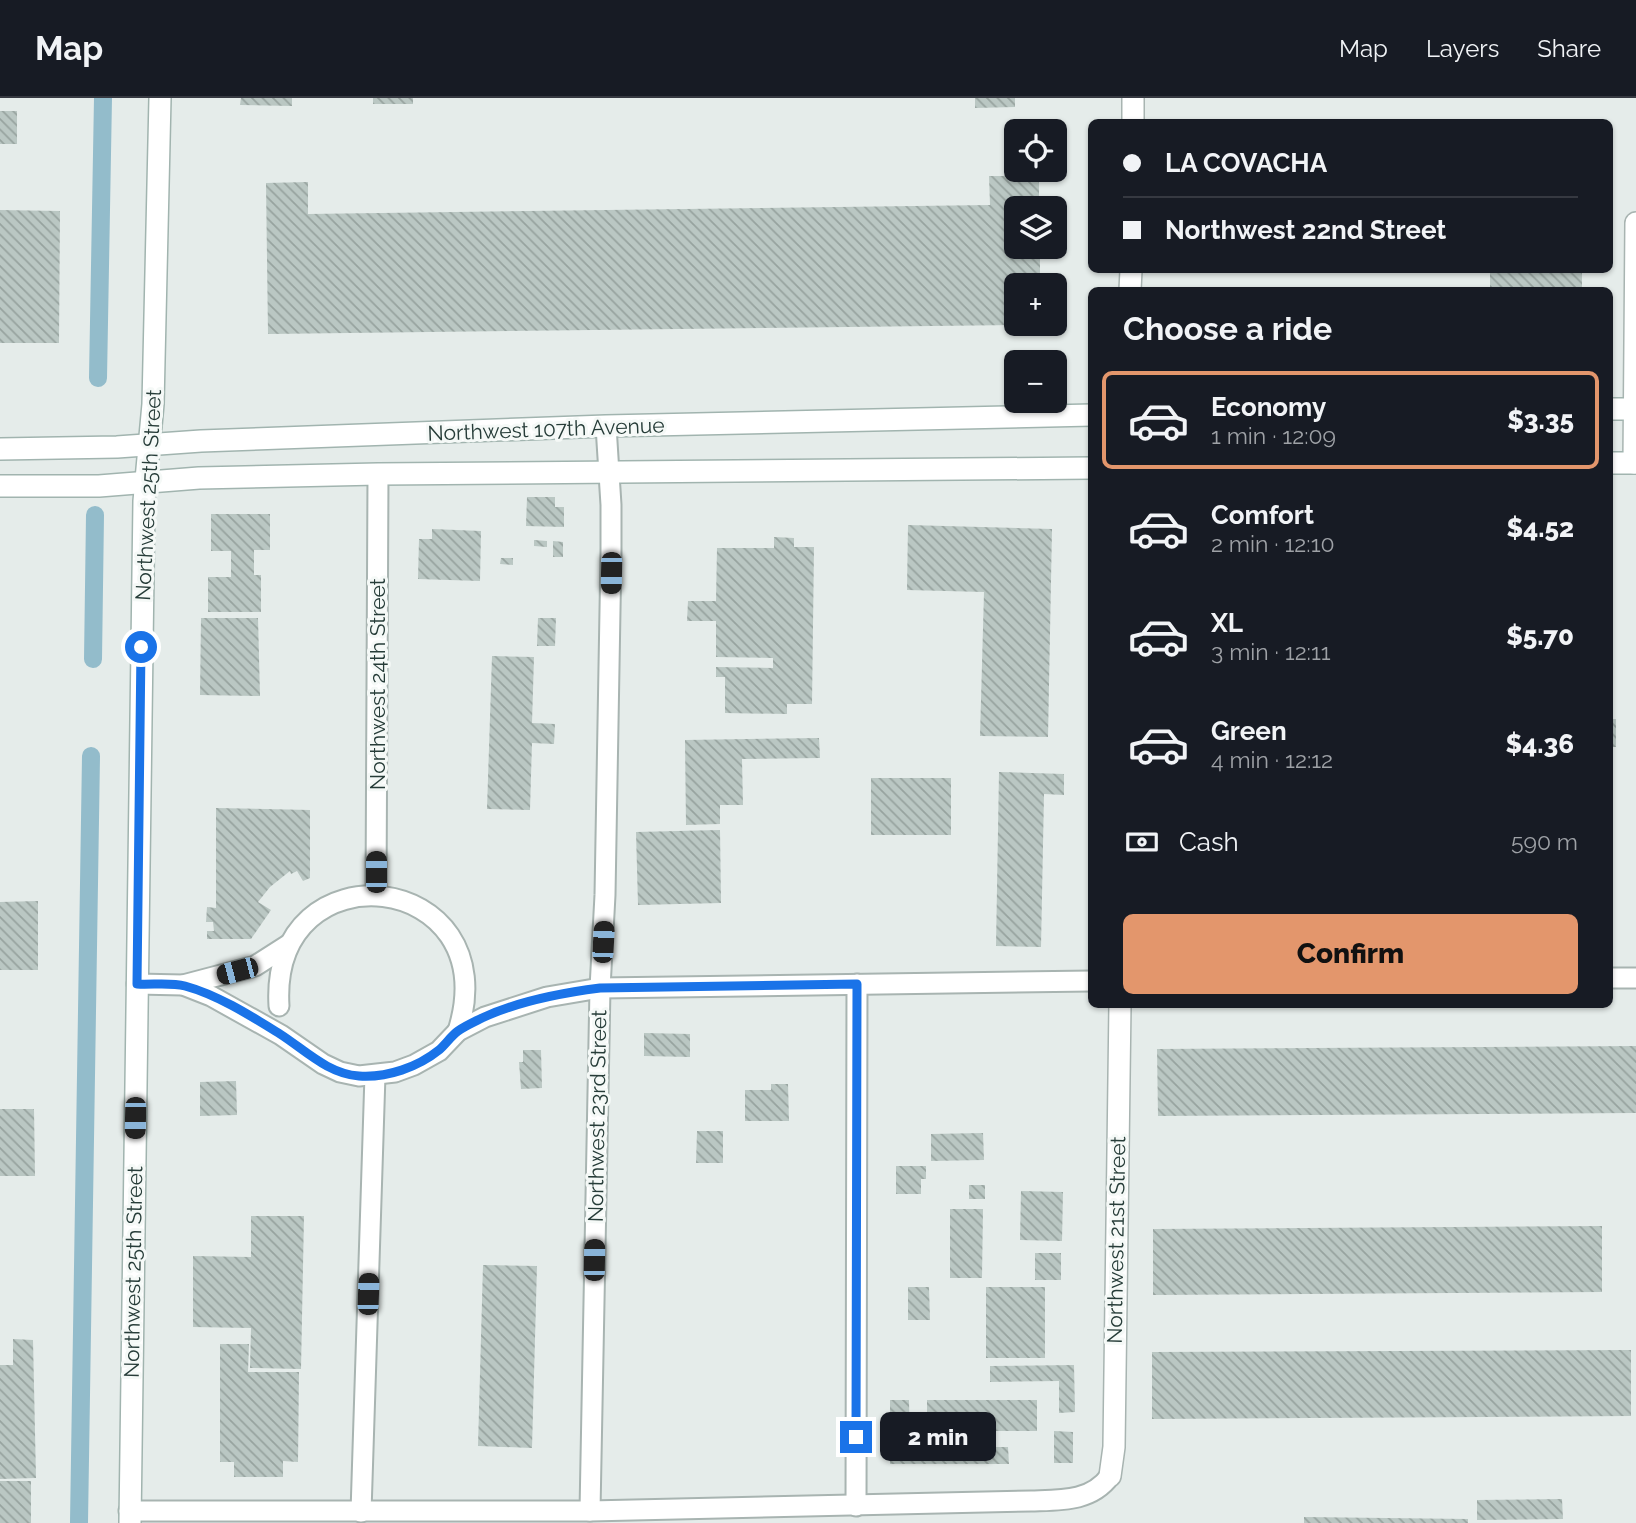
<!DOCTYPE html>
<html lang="en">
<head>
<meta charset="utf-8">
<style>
  :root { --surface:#171b24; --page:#20242c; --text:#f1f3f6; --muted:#9ea1a6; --line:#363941; --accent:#e3966c }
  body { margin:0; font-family:Raleway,sans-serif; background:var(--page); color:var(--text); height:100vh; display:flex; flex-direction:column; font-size:26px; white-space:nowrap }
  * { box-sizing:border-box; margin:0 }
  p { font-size:23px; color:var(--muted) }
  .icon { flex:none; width:38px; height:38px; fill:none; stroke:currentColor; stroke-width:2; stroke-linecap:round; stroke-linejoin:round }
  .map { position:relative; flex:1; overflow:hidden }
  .drawer { position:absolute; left:1088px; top:189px; width:525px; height:721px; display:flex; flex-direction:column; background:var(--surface); border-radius:10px; box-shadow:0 2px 5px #0004 }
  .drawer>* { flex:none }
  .banner { position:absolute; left:1088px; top:21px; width:525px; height:154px; border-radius:10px; box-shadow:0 2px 5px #0004; display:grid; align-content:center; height:154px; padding:0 35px; background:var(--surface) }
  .buttons { position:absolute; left:1004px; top:21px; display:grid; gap:14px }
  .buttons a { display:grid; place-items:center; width:63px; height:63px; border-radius:10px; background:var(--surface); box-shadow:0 2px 5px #0004; font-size:35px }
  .end { position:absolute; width:32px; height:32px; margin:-16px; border:9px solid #1a73e8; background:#fff; box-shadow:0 0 0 4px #fff }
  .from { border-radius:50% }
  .bubble { position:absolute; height:49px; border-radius:10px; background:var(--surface); box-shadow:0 2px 5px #0004; font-size:23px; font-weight:800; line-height:49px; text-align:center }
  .car { position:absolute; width:21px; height:42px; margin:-21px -10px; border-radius:9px; box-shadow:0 0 5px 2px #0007; background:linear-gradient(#222 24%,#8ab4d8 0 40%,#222 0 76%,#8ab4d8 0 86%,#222 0) }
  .banner b { display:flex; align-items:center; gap:24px; height:66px; font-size:26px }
  .banner b+b { border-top:2px solid var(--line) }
  .banner i { width:18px; height:18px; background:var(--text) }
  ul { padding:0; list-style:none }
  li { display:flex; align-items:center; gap:21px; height:98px; margin:0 14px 10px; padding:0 21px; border:4px solid transparent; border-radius:10px }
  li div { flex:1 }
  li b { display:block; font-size:26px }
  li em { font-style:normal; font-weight:800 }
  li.current { border-color:var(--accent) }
  li>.icon { width:63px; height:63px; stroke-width:1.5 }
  h2 { padding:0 35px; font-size:32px; line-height:84px }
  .pay { display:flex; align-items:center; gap:18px; height:77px; padding:0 35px; font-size:26px }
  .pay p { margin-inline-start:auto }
  .cta { display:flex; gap:14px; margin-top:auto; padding:14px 35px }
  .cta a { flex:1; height:80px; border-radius:10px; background:var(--accent); color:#111; font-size:28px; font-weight:800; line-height:80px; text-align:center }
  header { display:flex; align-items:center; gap:42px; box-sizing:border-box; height:98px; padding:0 35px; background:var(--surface); border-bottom:2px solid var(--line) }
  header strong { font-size:33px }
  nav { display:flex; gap:38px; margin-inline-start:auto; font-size:24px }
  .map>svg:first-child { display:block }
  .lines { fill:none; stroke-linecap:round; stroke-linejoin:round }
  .canal { stroke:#93bccb; stroke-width:18 }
  .building { fill:url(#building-back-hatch) }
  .minor-casing { stroke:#a8b4b1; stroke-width:23 }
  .tertiary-casing { stroke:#a8b4b1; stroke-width:24 }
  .secondary-casing { stroke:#a1b4af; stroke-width:24 }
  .minor { stroke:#fff; stroke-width:19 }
  .tertiary { stroke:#fff; stroke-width:21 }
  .secondary { stroke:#fff; stroke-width:21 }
  .route { stroke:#1a73e8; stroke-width:9 }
  .labels { text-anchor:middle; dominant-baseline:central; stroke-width:6; stroke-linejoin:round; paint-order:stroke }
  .street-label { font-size:21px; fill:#263c38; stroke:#f5f9f7 }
</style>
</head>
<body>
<header>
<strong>Map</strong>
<nav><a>Map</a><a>Layers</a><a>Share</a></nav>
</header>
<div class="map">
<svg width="1636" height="1425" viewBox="0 0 1636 1425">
  <defs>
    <pattern id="building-back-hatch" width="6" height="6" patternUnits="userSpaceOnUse" patternTransform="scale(1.75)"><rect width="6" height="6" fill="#bac7c3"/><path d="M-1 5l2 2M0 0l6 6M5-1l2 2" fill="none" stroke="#97a39f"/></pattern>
  </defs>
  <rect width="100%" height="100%" fill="#e5ecea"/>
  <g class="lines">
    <!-- canal -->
    <g class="canal">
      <polyline points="98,280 103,0"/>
      <polyline points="93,561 95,417"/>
      <polyline points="79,1425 91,658"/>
    </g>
  </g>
  <!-- building -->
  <g class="building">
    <polygon points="241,0 292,0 292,8 240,7"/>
    <rect x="373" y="0" width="40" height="6"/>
    <polygon points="975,0 1015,0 1015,9 975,10"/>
    <rect x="0" y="13" width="17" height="33"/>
    <polygon points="989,78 1039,78 1039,110 1017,110 1017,149 1040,149 1040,187 1017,187 1017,227 268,236 266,85 308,84 308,116 990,107"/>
    <polygon points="0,112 60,113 59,245 0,245"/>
    <rect x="1490" y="172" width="92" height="20"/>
    <polygon points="527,399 555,399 555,409 564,409 564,429 526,428"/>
    <polygon points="211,416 270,416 270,452 254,452 254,477 261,477 261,514 208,514 208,479 231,479 231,453 211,453"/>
    <polygon points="908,427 1052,431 1048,639 980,638 984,494 907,492"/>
    <polygon points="432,431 481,433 480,483 418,481 419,441 432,441"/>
    <polygon points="774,439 794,440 794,449 814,449 812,606 787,606 787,616 725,615 725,579 716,579 716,569 773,570 773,560 716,559 716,523 687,523 688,503 716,503 717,450 774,450"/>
    <polygon points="534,442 547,443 547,449 534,448"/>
    <polygon points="553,443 563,444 563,459 553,459"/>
    <polygon points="501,460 513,460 513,467 500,466"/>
    <polygon points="201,520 258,520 260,598 200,597"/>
    <polygon points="538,520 556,520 555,548 537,548"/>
    <polygon points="492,558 534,559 532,625 555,626 554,646 532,645 530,712 487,711"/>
    <rect x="1610" y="621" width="6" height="28"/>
    <polygon points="819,640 820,660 742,661 743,707 720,707 720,726 686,727 685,642"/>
    <polygon points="999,674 1064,676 1064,697 1044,696 1041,849 996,848"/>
    <rect x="871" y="680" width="80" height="57"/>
    <polygon points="216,710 310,712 310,780 303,783 297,773 291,776 290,773 270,789 258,804 271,812 251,841 207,841 207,833 214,833 213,824 206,824 207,809 216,810"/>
    <polygon points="720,732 721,805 638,807 636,734"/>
    <polygon points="38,803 38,872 0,872 0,804"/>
    <polygon points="644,935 690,936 690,959 644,958"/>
    <polygon points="1636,948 1636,1015 1158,1018 1157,951"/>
    <polygon points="523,952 541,952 542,990 521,991 519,964 523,964"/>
    <polygon points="236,983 237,1017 200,1018 200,984"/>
    <polygon points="771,986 788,986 789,1023 745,1023 745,992 771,992"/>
    <polygon points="0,1011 34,1011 35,1078 0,1078"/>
    <polygon points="697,1033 723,1033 723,1065 696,1065"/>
    <polygon points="983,1035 984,1062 931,1063 931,1036"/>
    <polygon points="896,1068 926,1068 926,1081 921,1081 921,1096 896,1096"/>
    <rect x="969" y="1087" width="16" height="14"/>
    <polygon points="1021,1093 1063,1094 1062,1143 1020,1142"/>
    <polygon points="950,1111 983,1111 982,1180 950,1180"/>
    <polygon points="251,1118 304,1118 301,1271 250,1270 251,1230 193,1229 193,1158 251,1159"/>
    <polygon points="1602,1128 1602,1194 1153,1197 1153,1131"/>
    <rect x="1035" y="1155" width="26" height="27"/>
    <polygon points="483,1167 537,1168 532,1350 478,1348"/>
    <polygon points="908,1189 929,1189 930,1222 908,1222"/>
    <rect x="986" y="1189" width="59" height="71"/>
    <polygon points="13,1241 33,1242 36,1380 0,1381 0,1267 13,1267"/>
    <polygon points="220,1246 249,1246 248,1274 299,1274 298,1364 283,1363 283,1379 234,1379 234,1364 220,1364"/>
    <polygon points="1631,1252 1631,1318 1152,1321 1152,1254"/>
    <polygon points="1074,1267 1075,1314 1059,1315 1059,1283 990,1284 990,1268"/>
    <polygon points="890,1302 909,1302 910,1349 1008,1349 1009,1366 890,1366"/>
    <rect x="927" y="1302" width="110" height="31"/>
    <polygon points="1054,1333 1073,1334 1073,1365 1054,1365"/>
    <rect x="0" y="1383" width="31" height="42"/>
    <polygon points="1562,1401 1563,1421 1477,1422 1477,1402"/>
    <polygon points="1304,1419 1468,1421 1468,1425 1304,1425"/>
  </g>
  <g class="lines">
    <defs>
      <g id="minor">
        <polyline points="376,797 378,376"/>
        <polyline points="1610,880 1636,880"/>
        <polyline points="137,886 183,887 211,898 281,937 323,966 340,974 359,978 395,974 414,967 439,953 458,933 485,919 547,899 600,890 1092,883"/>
        <polyline points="183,887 255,868 288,847"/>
        <path d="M279 908C269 745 508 771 458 933"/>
        <polyline points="856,1408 857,886"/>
        <path d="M129 1413H590L1031 1403C1060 1402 1091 1404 1110 1378"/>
        <polyline points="590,1413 600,890 605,797 611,455 611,407 606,328"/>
        <polyline points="361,1414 375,977"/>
      </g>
      <g id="tertiary">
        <polyline points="1133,24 1133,0"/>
        <polyline points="1130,192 1131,172"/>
        <polyline points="1634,365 1636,125"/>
        <polyline points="1110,1378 1114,1349 1120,906"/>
      </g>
      <g id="secondary">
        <polyline points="1610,311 1636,311"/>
        <polyline points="0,351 117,349 201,343 606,328 1092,317"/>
        <polyline points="1610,365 1636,365"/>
        <polyline points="0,388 99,388 199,380 378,376 1092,370"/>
        <polyline points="130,1425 144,403 153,306 160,0"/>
      </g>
    </defs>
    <!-- minor casing -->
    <use href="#minor" class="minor-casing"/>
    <!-- tertiary casing -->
    <use href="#tertiary" class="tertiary-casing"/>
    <!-- secondary casing -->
    <use href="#secondary" class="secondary-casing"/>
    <!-- minor -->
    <use href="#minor" class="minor"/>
    <!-- tertiary -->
    <use href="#tertiary" class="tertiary"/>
    <!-- secondary -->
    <use href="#secondary" class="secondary"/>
  </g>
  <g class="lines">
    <!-- route -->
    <path class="route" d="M141 549 137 886C152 887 170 884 185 888 218 897 251 918 280 936 305 952 328 976 359 978 387 980 418 969 439 952 446 946 451 938 458 933 465 928 474 924 482 920 518 903 561 895 600 890L857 886 856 1339"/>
  </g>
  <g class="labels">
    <!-- street labels -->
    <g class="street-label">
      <text transform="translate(546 331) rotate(-2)">Northwest 107th Avenue</text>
      <text transform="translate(148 397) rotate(-87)">Northwest 25th Street</text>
      <text transform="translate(377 586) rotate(-90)">Northwest 24th Street</text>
      <text transform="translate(597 1018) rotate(-89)">Northwest 23rd Street</text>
      <text transform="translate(1116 1142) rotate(-89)">Northwest 21st Street</text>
      <text transform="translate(133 1174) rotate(-89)">Northwest 25th Street</text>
    </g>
  </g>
</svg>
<div class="buttons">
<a><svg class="icon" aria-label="locate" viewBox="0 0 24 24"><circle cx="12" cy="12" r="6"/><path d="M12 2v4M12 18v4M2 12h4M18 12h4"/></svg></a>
<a><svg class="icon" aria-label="layers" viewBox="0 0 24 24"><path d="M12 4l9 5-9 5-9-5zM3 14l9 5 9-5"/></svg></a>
<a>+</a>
<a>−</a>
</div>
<i class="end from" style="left:141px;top:549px"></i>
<i class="end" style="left:856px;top:1339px"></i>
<div class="bubble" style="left:880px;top:1314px;width:116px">2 min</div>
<i class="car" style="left:611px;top:475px;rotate:181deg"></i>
<i class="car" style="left:376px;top:774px;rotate:0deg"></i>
<i class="car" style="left:603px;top:844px;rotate:3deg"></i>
<i class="car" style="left:237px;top:873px;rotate:255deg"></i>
<i class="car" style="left:135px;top:1020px;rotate:181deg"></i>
<i class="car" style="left:594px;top:1162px;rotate:1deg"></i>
<i class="car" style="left:368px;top:1196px;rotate:2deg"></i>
<div class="banner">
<b><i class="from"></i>LA COVACHA</b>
<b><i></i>Northwest 22nd Street</b>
</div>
<section class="drawer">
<h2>Choose a ride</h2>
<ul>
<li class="current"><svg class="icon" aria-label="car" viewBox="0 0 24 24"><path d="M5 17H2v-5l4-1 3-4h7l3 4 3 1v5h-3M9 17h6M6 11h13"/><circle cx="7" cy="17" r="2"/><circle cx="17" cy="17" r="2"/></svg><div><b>Economy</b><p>1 min · 12:09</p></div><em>$3.35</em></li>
<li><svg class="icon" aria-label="car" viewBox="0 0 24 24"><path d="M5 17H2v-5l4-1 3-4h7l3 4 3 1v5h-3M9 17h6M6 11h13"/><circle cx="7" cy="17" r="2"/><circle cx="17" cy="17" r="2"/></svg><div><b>Comfort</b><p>2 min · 12:10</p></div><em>$4.52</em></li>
<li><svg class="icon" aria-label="car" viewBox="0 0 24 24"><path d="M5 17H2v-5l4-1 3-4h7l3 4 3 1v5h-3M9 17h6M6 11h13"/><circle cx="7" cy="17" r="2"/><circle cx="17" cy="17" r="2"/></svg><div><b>XL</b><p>3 min · 12:11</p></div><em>$5.70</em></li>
<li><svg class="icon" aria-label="car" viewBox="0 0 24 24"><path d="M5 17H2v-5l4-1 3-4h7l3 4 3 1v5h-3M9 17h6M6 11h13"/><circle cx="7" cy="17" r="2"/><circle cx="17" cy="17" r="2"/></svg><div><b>Green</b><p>4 min · 12:12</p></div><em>$4.36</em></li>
</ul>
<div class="pay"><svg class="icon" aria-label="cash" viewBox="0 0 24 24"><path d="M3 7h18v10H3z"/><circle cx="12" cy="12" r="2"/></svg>Cash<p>590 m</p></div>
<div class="cta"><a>Confirm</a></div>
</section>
</div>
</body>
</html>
